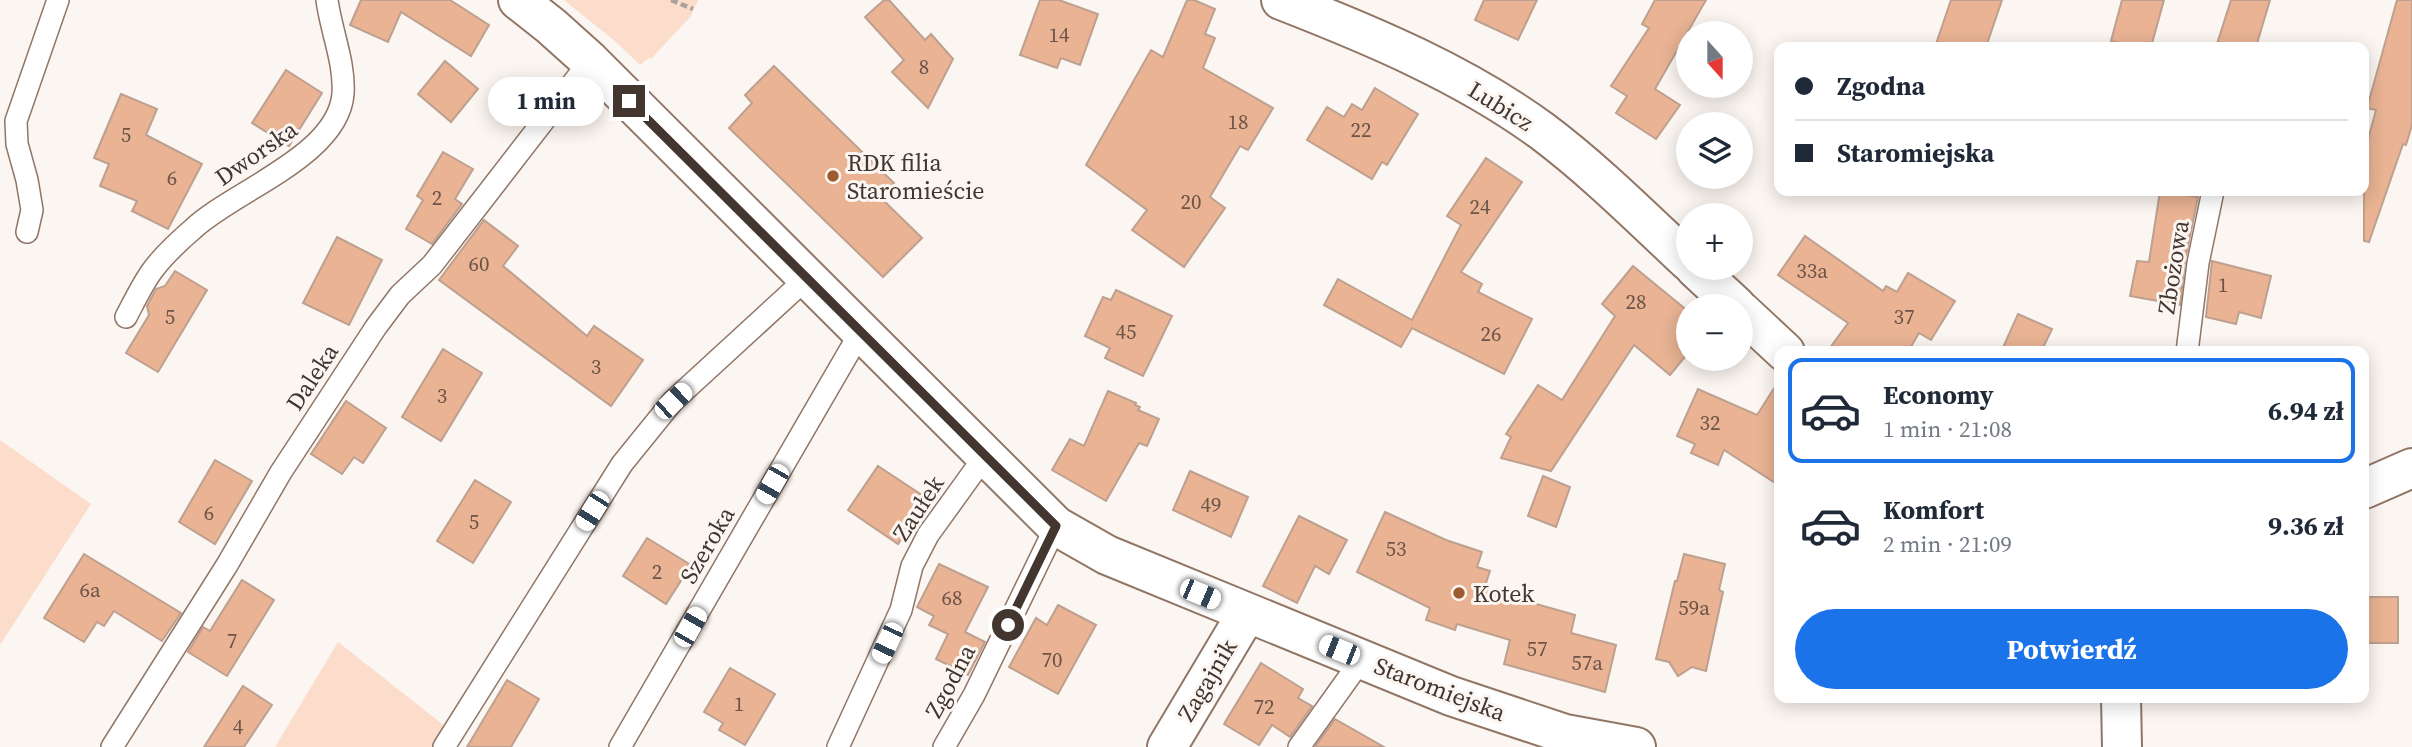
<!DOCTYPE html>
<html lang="pl">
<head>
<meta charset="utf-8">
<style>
  :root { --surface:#fff; --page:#f6f6f7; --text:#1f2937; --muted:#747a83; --line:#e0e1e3; --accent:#1a73e8 }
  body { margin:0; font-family:"Source Serif 4",serif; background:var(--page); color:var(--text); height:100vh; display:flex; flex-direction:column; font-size:26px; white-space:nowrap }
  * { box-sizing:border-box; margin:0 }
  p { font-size:23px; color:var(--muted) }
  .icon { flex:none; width:38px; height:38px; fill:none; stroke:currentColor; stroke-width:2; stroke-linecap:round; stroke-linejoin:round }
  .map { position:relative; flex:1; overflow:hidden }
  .details { position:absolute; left:1774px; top:346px; width:595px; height:357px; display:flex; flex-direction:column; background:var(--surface); border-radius:14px; box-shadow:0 4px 18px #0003 }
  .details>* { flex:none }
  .top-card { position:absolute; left:1774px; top:42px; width:595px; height:154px; border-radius:14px; box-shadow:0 4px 18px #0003; display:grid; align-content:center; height:154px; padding:0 21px; background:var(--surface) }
  .needle { width:46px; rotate:159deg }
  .controls { position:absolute; left:1676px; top:21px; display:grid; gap:14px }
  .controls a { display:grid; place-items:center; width:77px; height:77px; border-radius:50%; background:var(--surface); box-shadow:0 4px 18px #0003; font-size:35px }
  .end { position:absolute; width:32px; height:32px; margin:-16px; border:9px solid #42362f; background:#fff; box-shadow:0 0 0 4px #fff }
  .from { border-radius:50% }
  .bubble { position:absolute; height:49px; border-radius:24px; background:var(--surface); box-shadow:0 4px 18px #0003; font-size:23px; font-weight:700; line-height:49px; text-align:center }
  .car { position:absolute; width:21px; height:42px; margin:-21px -10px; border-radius:9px; box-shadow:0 0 5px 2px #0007; background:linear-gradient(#fff 24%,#345 0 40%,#fff 0 76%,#345 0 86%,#fff 0) }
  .top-card b { display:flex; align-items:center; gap:24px; height:66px; font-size:26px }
  .top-card b+b { border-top:2px solid var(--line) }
  .top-card i { width:18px; height:18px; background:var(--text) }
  ul { padding:12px 0 0; list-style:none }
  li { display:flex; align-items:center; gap:21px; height:105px; margin:0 14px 10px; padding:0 7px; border:4px solid transparent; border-radius:14px }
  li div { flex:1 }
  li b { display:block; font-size:26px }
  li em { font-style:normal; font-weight:700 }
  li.selected { border-color:var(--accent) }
  li>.icon { width:63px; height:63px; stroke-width:1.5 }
  .action { display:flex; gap:14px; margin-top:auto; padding:14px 21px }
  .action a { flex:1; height:80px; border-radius:42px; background:var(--accent); color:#fff; font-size:28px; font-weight:700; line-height:80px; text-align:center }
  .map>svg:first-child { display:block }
  .green { fill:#fcddcc }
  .building { fill:#e9b394; stroke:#bda08f; stroke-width:2 }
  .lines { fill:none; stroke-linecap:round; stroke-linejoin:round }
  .lane-casing { stroke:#917666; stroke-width:24 }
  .street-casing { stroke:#917666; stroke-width:42 }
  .secondary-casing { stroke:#917666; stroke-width:42 }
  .path { stroke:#aba29d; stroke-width:4.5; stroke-dasharray:7 3.5; stroke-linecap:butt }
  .lane { stroke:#fff; stroke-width:21 }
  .street { stroke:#fff; stroke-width:38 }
  .secondary { stroke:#fff; stroke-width:38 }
  .route { stroke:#42362f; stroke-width:9 }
  .poi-dot { fill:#9f5b2e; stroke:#fcf6f2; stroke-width:2.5 }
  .labels { text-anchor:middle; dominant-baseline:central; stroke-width:6; stroke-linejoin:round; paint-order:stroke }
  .number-label { font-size:21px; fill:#6c5548 }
  .street-label { font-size:24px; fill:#42362f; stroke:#fcf6f2 }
  .poi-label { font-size:24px; fill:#42362f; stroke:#fcf6f2; text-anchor:start }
</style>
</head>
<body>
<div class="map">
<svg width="2412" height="747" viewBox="0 0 2412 747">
  <rect width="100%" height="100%" fill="#fcf6f2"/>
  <!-- green -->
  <g class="green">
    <polygon points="564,0 698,0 691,16 651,59 649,58 640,65 617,43"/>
    <polygon points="0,440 91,504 0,645"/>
    <polygon points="338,642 446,727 434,747 275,747"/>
  </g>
  <!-- building -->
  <g class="building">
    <polygon points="361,0 450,0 489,25 471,56 401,12 388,42 350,25"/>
    <polygon points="884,0 889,0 925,40 931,34 953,59 928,108 892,72 904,60 865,17"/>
    <polygon points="1040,0 1059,0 1098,14 1080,65 1061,58 1057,68 1020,55"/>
    <polygon points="1187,0 1194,0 1215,9 1205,34 1215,38 1203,68 1273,108 1248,150 1240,146 1210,197 1225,208 1184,267 1132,230 1147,210 1086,165 1151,50 1163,57"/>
    <polygon points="1484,0 1537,0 1518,40 1475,20"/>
    <polygon points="1655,0 1706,0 1655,89 1680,105 1656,139 1616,113 1627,96 1611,86 1649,28 1642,24"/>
    <polygon points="1951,0 2002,0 1986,47 1935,47"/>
    <polygon points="2122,0 2164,0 2151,47 2134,47 2111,41"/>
    <polygon points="2231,0 2270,0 2256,47 2216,47"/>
    <polygon points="2397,0 2412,0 2412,125 2406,145 2403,144 2369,242 2364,241 2364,154 2376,110 2367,108"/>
    <polygon points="445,61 478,89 451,122 418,94"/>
    <polygon points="774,66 894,183 880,197 922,238 883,277 729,128 752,103 745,95"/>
    <polygon points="286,70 322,93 289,146 252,123"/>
    <polygon points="1375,88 1418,114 1387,165 1382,162 1372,179 1307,140 1327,107 1344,117 1352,104 1362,110"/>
    <polygon points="121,94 157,109 146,135 202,164 168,229 132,211 137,201 100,186 109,164 94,158"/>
    <polygon points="443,152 473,169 455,199 462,204 432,244 406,229 423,200 417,196"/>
    <polygon points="1486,158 1522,182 1461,272 1482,284 1478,292 1532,319 1504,374 1412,328 1401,347 1324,305 1338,279 1412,320 1461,225 1447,216"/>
    <polygon points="2160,191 2198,197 2185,260 2180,305 2130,296 2137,261 2149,262"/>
    <polygon points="484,220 518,246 503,266 587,336 594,326 643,360 611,406 439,280"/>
    <polygon points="1805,236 1883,291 1886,286 1897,292 1908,273 1955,301 1931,340 1919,333 1908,352 1827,352 1848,323 1778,275"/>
    <polygon points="337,237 382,260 349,325 303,303"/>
    <polygon points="2212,261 2271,276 2261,318 2239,312 2236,324 2206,317"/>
    <polygon points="1633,266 1689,312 1689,352 1670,375 1634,345 1551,471 1501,458 1511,437 1506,434 1538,385 1562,400 1615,316 1602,304"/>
    <polygon points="175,271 207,290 158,372 126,353 149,315 147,306 156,289 165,286"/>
    <polygon points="1116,290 1172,316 1143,376 1105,358 1110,348 1085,336 1103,297 1111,300"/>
    <polygon points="2018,314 2052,329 2041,352 2001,352"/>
    <polygon points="443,349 482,373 441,441 402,417"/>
    <polygon points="1780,379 1780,486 1724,450 1718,465 1691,453 1695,444 1677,436 1698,389 1757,415"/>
    <polygon points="1108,391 1136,403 1135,405 1140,407 1138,410 1159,419 1147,446 1139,443 1106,501 1052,470 1070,439 1084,446"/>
    <polygon points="346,401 386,428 363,463 354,457 342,474 311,454"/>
    <polygon points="215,460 252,481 215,544 179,522"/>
    <polygon points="878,466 928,499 898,544 848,510"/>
    <polygon points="1190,471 1248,497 1231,537 1173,510"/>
    <polygon points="1543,476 1570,487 1556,527 1528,516"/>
    <polygon points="475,480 511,502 473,563 437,541"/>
    <polygon points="1385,512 1446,540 1482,552 1477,567 1490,571 1484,589 1575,615 1571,633 1616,645 1605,692 1504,664 1510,640 1457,624 1455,630 1426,620 1430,608 1357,572"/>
    <polygon points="1299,516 1347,540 1329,574 1315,566 1297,603 1263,586"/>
    <polygon points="647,538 691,565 666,604 623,576"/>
    <polygon points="84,554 181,613 162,641 114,611 104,626 97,622 84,642 44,618"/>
    <polygon points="1684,554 1725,564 1719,590 1723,592 1706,671 1692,667 1678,676 1669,662 1656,659 1675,581 1677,581"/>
    <polygon points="939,564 988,587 965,632 985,642 968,675 936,659 948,634 929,625 934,616 917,607"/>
    <polygon points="242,580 274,600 227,676 188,652 203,627 210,631"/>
    <rect x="2364" y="597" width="34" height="46"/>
    <polygon points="1058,605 1096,625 1058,694 1009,667 1036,618 1047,625"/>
    <polygon points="1261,663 1303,689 1298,698 1312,706 1290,737 1272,725 1259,745 1224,724"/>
    <polygon points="730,668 775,694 745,745 719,730 723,723 704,712"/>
    <polygon points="507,680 539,699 511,747 467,747"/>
    <polygon points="243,686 272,705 244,747 204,747"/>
    <polygon points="1335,719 1384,747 1315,747"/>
  </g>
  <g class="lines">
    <defs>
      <g id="lane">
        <polyline points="27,232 32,210 27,180 17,144 16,121 58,0"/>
        <path d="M126 317C134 302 142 285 152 271 163 256 179 241 193 229 233 191 338 156 343 94 345 62 331 31 327 0"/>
        <polyline points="2187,352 2198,263 2213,191"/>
        <polyline points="112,747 227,565 281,472 376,327 400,295 432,265 590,61"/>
        <polyline points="444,747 622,464 673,401 806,279"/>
        <polyline points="620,747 860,333"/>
        <polyline points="838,747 901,610 912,566 928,535 985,456"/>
        <polyline points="944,747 974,695 1056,526"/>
        <polyline points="1299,747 1362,659"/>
      </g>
      <g id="street">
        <path d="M1281 0C1371 35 1464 74 1542 131 1594 170 1641 217 1689 262"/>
        <polyline points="1695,268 1736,306"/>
        <polyline points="1741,311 1785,352"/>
        <polyline points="2364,489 2412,468"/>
        <polyline points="2121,698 2122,747"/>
        <polyline points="1167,747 1247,613"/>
      </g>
      <polyline id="secondary" points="518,0 551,26 590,61 1056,526 1107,555 1451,696 1565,734 1636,747"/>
    </defs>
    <!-- lane casing -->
    <use href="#lane" class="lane-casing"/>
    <!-- street casing -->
    <use href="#street" class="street-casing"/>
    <!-- secondary casing -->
    <use href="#secondary" class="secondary-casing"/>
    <!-- path -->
    <polyline class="path" points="671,0 693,9"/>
    <!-- lane -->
    <use href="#lane" class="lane"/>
    <!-- street -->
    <use href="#street" class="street"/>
    <!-- secondary -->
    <use href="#secondary" class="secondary"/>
  </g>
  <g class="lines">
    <!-- route -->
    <polyline class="route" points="629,101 1056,526 1008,625"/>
  </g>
  <!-- markers -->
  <g class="poi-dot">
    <circle cx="833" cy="176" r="7"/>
    <circle cx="1459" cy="593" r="7"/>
  </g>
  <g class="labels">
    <!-- number labels -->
    <g class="number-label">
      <text x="1059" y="34">14</text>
      <text x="924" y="66">8</text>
      <text x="1238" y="121">18</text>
      <text x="1361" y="129">22</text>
      <text x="126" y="134">5</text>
      <text x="172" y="177">6</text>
      <text x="437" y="197">2</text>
      <text x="1191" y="201">20</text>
      <text x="1480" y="206">24</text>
      <text x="479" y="263">60</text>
      <text x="1812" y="270">33a</text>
      <text x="2223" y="284">1</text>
      <text x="1636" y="301">28</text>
      <text x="170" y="316">5</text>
      <text x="1904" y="316">37</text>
      <text x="1126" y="331">45</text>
      <text x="1491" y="333">26</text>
      <text x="596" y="366">3</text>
      <text x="442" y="395">3</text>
      <text x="1710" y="422">32</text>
      <text x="1211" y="504">49</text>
      <text x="209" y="512">6</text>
      <text x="474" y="521">5</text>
      <text x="1396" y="548">53</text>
      <text x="657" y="571">2</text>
      <text x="90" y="589">6a</text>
      <text x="952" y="597">68</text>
      <text x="1694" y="607">59a</text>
      <text x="232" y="640">7</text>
      <text x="1537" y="648">57</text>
      <text x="1052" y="659">70</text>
      <text x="1587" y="662">57a</text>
      <text x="739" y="703">1</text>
      <text x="1264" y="706">72</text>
      <text x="238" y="726">4</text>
    </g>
    <!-- street labels -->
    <g class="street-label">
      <text transform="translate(1501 106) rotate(32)">Lubicz</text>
      <text transform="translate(256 153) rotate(-35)">Dworska</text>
      <text transform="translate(2173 267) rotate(-81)">Zbożowa</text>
      <text transform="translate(312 377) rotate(-57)">Daleka</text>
      <text transform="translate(918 508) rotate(-57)">Zaułek</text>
      <text transform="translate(707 545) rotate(-60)">Szeroka</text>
      <text transform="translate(1207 680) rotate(-59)">Zagajnik</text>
      <text transform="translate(950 681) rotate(-62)">Zgodna</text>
      <text transform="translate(1440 689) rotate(21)">Staromiejska</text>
    </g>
    <!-- poi labels -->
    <g class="poi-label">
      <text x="847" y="162">RDK filia<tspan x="847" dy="28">Staromieście</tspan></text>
      <text x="1473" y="593">Kotek</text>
    </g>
  </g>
</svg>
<div class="controls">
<a><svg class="needle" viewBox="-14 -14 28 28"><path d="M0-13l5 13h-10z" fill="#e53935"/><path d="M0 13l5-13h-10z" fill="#747a83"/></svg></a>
<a><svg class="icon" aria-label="layers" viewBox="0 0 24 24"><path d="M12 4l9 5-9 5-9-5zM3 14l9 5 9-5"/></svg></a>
<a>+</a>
<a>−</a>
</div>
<i class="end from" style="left:1008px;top:625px"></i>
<i class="end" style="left:629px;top:101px"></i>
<div class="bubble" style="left:488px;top:77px;width:116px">1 min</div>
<i class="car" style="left:673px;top:401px;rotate:47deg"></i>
<i class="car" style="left:772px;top:484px;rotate:210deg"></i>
<i class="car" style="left:592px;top:511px;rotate:212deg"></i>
<i class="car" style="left:1200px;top:594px;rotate:113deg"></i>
<i class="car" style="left:690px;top:627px;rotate:30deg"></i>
<i class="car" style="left:887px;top:643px;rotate:205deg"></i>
<i class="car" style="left:1339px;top:650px;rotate:292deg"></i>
<div class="top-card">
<b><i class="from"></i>Zgodna</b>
<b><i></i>Staromiejska</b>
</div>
<section class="details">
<ul>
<li class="selected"><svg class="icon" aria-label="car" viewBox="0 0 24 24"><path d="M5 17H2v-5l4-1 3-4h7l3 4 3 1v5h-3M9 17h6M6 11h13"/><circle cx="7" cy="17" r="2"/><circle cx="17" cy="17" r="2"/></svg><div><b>Economy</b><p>1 min · 21:08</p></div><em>6.94 zł</em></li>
<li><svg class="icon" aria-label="car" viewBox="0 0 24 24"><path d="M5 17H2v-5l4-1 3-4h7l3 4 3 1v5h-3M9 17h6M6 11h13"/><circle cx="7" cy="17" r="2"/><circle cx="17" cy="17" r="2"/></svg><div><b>Komfort</b><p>2 min · 21:09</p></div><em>9.36 zł</em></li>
</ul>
<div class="action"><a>Potwierdź</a></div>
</section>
</div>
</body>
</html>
